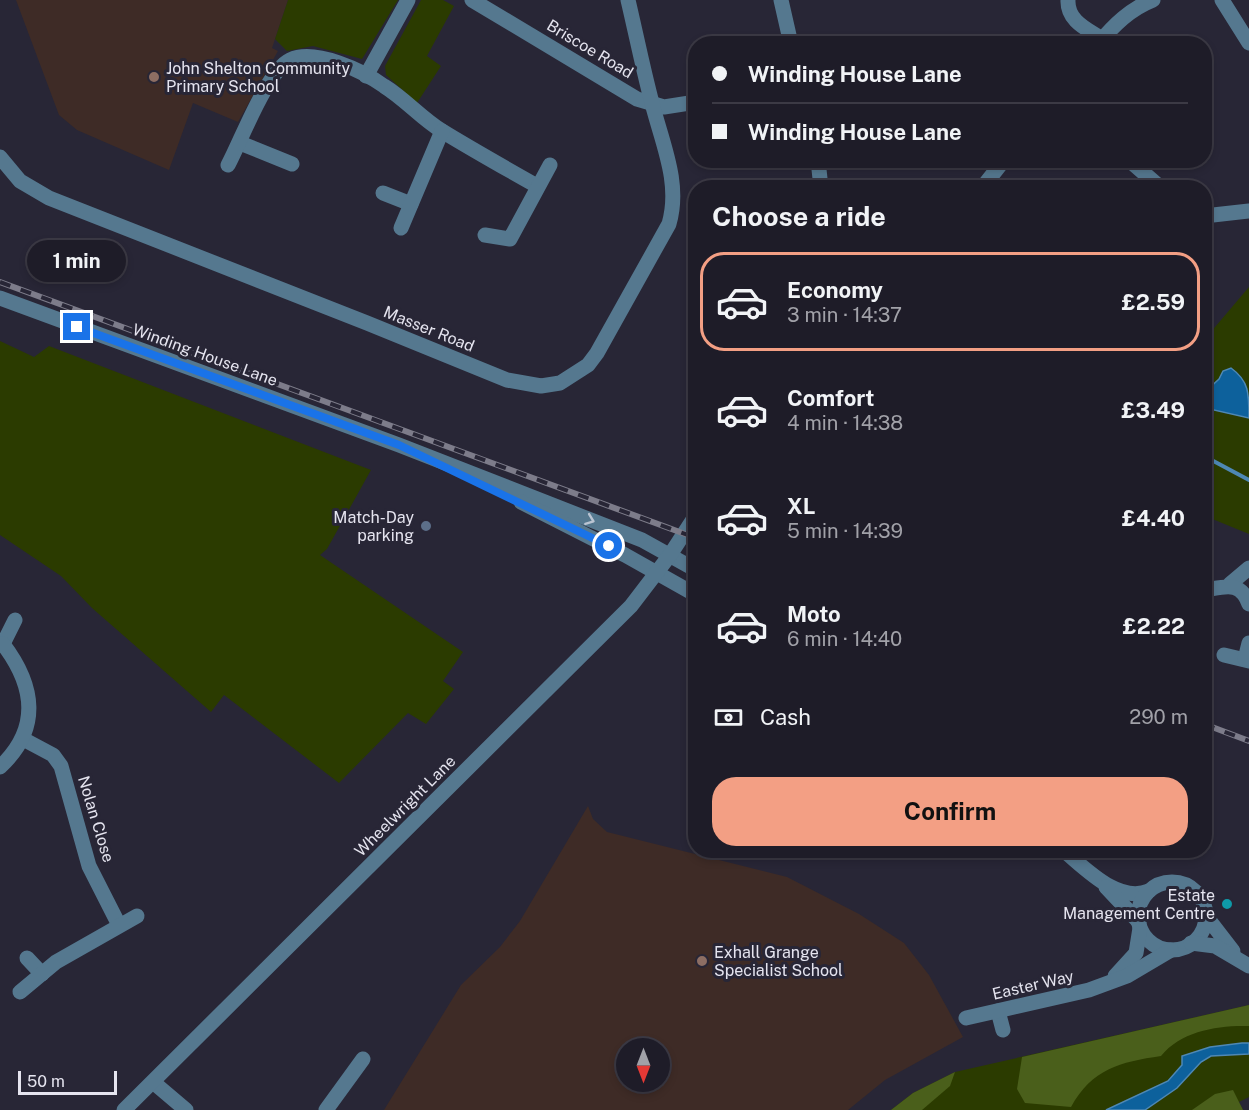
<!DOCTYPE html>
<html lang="en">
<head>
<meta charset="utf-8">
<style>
  :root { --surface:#1e1c28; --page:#262530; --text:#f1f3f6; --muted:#a1a1a8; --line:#3c3a45; --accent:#f39f84 }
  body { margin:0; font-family:"Public Sans",sans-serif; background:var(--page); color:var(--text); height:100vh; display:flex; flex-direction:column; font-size:22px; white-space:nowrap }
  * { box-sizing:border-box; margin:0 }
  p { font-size:20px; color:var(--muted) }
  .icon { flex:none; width:33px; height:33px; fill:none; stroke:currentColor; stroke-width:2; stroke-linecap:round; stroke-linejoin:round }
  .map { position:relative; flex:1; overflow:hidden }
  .panel { position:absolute; left:688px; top:180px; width:524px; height:678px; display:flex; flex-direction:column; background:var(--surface); border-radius:24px; box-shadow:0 3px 9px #0003,0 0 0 2px var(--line) }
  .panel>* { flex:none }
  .hud { position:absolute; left:688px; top:36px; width:524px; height:132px; border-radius:24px; box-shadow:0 3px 9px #0003,0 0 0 2px var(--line); display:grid; align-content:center; height:132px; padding:0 24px; background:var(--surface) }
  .needle { width:39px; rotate:180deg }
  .controls { position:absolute; left:616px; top:1038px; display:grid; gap:12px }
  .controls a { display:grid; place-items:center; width:54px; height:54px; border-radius:50%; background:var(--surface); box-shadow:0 3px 9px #0003,0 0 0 2px var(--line); font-size:30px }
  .scale { position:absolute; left:18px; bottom:15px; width:99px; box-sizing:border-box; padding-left:6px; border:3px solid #e5e4ef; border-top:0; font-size:16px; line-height:21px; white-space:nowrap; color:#e5e4ef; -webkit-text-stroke:4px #282636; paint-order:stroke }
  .end { position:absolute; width:27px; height:27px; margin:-14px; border:8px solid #1a73e8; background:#fff; box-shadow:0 0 0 3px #fff }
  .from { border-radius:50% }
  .bubble { position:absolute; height:42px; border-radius:21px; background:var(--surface); box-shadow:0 3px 9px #0003,0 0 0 2px var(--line); font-size:20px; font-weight:700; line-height:42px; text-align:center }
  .hud b { display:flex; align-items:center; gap:21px; height:57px; font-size:22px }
  .hud b+b { border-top:2px solid var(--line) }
  .hud i { width:15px; height:15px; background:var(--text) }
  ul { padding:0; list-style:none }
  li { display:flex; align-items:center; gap:18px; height:99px; margin:0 12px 9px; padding:0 12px; border:3px solid transparent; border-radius:24px }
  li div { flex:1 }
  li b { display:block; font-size:22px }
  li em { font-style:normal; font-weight:700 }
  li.active { border-color:var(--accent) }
  li>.icon { width:54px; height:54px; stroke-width:1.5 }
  h2 { padding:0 24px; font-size:27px; line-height:72px }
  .pay { display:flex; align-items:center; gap:15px; height:66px; padding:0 24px; font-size:22px }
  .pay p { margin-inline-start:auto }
  .cta { display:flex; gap:12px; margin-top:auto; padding:12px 24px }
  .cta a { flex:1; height:69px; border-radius:24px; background:var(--accent); color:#111; font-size:24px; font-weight:700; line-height:69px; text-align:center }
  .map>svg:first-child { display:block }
  .education { fill:#3e2b26; fill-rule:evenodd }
  .green { fill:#2b3b00 }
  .forest { fill:#4a5f1b }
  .water { fill:#0d619c; stroke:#4e88b5; stroke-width:1.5 }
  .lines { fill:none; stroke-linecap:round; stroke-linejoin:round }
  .stream { stroke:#4e88b5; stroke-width:4 }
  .minor { stroke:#55788f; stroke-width:15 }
  .rail-casing { stroke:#7d7c8a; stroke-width:6 }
  .rail { stroke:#282636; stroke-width:4; stroke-dasharray:11; stroke-linecap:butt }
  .oneway { stroke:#bac4d2 }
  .route { stroke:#1a73e8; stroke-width:8 }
  .education-dot { fill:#8d6e63; stroke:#282636; stroke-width:2 }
  .service-dot { fill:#5c6f8a; stroke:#282636; stroke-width:2 }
  .culture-dot { fill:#0f9aa8; stroke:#282636; stroke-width:2 }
  .labels { text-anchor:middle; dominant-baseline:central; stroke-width:6; stroke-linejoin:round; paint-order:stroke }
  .street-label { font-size:16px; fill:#e5e4ef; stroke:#282636 }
  .poi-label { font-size:16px; fill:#e5e4ef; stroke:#282636; text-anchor:start }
</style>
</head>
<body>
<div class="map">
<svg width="1249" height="1110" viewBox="0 0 1249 1110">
  <rect width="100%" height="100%" fill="#282636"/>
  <!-- education -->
  <g class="education">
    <polygon points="16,0 288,0 272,48 278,51 238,122 193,103 169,170 77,130 59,115"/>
    <path d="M588 806 593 819 607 832 787 877 859 914 904 943 929 975 963 1037 885 1080 848 1110H384L461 985 500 947 520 921ZM627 1048H660V1082H627Z"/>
  </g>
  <!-- green -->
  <g class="green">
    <polygon points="288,0 398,0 362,59 313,46 287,51 275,39"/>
    <polygon points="421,0 443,0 454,6 427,56 441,66 417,103 386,75 385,66"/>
    <polygon points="1249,287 1249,534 1205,516 1204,340"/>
    <polygon points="0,341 34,357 49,346 371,470 327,549 320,555 463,652 443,681 454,689 426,724 408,713 339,783 224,695 211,712 92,608 61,576 0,535"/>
    <polygon points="1249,1005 1249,1097 1239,1102 1243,1110 891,1110 913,1093 955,1072"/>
  </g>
  <!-- forest -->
  <g class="forest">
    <path d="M1249 1005V1026C1218 1025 1181 1031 1161 1056 1120 1062 1092 1069 1071 1107L1025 1103 1017 1089 1022 1057Z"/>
    <polygon points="955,1072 950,1086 922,1110 891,1110 913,1093"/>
    <polygon points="1233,1090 1243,1110 1192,1110 1215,1094"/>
  </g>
  <!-- water -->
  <g class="water">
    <path d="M1231 368C1249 381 1249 393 1249 418L1205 408V392L1219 379 1223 371Z"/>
    <polygon points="1242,1043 1249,1043 1249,1054 1211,1056 1201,1062 1177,1088 1145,1110 1106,1110 1168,1081 1182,1065 1182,1056 1210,1047"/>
  </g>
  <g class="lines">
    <!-- stream -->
    <polyline class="stream" points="1204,456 1249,480"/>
    <!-- minor -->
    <g class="minor">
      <polyline points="472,0 637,99 664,107 696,102"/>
      <polyline points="781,0 791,44"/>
      <path d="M1068 0C1067 21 1087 29 1102 39"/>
      <polyline points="1222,0 1249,43"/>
      <path d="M1098 44C1114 25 1130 9 1153 0"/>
      <polyline points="366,76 408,0"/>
      <polyline points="240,143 292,164"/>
      <path d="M0 157 20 181 49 198 367 323 507 380 541 386 560 383 588 365 597 353 669 224C681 183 662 143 652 103 643 69 636 34 628 0"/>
      <polyline points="818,160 821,188"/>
      <polyline points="1129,160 1161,188"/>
      <path d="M228 165C241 141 267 71 290 60 315 48 363 71 384 86 405 99 421 118 442 131 473 150 505 168 537 186"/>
      <polyline points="982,188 1004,160"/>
      <polyline points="383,193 411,204"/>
      <polyline points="1204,216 1249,211"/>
      <polyline points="401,228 442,131"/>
      <polyline points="485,235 510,239 550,165"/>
      <polyline points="0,298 399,445 642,540 696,570"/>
      <polyline points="521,502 625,555 696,595"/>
      <polyline points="1230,584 1249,568"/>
      <path d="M1204 590C1225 587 1240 580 1249 604"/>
      <polyline points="0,645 3,644 15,620"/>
      <polyline points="1224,655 1249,661"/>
      <polyline points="1245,659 1249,643"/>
      <polyline points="23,739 53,755 61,766 89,866 119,925"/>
      <path d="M0 767C41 729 35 686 3 644"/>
      <path d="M1063 850C1085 868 1118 904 1149 891"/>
      <circle cx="1172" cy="916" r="34"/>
      <polyline points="1106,887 1139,922"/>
      <polyline points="1206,916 1233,951"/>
      <polyline points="1191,943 1215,946 1249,966"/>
      <polyline points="27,958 42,974"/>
      <polyline points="1115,976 1136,953 1140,928"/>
      <polyline points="20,992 56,962 137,916"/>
      <polyline points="998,1011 1003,1030"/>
      <polyline points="966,1018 1089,990 1127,976 1171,950"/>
      <polyline points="153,1082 186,1110"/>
      <polyline points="124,1110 631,606 670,555 696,515"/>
      <polyline points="326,1110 363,1059"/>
    </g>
    <defs>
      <g id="rail">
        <polyline points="0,282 696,538"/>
        <polyline points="1204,724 1249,741"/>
      </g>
    </defs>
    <!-- rail casing -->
    <use href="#rail" class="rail-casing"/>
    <!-- rail -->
    <use href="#rail" class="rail"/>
  </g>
  <!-- one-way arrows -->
  <defs><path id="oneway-chevron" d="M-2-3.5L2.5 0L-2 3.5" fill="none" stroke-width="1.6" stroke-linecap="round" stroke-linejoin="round" transform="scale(1.5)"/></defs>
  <use class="oneway" href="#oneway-chevron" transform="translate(590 520) rotate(21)"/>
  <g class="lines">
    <!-- route -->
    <polyline class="route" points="77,327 399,445 609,546"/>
  </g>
  <!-- markers -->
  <g class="education-dot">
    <circle cx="154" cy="77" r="6"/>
    <circle cx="702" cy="961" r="6"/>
  </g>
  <circle class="service-dot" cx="426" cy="526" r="6"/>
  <circle class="culture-dot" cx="1227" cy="904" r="6"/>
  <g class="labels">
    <!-- street labels -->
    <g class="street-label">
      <text transform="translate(590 49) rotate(31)">Briscoe Road</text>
      <text transform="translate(429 329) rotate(22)">Masser Road</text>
      <text transform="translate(205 355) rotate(20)">Winding House Lane</text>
      <text transform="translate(405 806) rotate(-45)">Wheelwright Lane</text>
      <text transform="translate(96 819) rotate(73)">Nolan Close</text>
      <text transform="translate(1033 985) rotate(-13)">Easter Way</text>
    </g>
    <!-- poi labels -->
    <g class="poi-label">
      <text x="166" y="68">John Shelton Community<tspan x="166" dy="18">Primary School</tspan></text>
      <text x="414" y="517" text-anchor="end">Match-Day<tspan x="414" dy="18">parking</tspan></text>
      <text x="1215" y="895" text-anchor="end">Estate<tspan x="1215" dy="18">Management Centre</tspan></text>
      <text x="714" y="952">Exhall Grange<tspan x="714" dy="18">Specialist School</tspan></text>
    </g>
  </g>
</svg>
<div class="controls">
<a><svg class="needle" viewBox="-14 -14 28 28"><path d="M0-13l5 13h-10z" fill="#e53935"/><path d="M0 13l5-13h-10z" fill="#a1a1a8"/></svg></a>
</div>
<div class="scale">50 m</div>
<i class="end from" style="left:609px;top:546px"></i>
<i class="end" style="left:77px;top:327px"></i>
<div class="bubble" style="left:27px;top:240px;width:99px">1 min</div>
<div class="hud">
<b><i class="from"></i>Winding House Lane</b>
<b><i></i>Winding House Lane</b>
</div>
<section class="panel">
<h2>Choose a ride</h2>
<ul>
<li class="active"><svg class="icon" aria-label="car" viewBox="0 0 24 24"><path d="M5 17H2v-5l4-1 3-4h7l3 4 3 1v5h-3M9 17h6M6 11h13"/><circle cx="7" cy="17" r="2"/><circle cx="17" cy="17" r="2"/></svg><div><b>Economy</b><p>3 min · 14:37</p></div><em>£2.59</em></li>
<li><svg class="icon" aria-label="car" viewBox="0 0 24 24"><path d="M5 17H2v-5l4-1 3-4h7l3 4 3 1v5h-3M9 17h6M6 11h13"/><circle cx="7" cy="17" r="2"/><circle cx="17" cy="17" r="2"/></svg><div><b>Comfort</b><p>4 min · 14:38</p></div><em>£3.49</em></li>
<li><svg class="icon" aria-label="car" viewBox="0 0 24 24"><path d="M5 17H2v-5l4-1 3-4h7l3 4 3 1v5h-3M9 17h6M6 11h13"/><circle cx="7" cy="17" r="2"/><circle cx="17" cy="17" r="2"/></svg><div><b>XL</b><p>5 min · 14:39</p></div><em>£4.40</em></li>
<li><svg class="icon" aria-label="car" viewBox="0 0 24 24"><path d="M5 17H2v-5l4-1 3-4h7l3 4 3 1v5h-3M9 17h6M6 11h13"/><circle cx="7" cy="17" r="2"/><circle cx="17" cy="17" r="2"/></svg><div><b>Moto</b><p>6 min · 14:40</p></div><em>£2.22</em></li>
</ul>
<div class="pay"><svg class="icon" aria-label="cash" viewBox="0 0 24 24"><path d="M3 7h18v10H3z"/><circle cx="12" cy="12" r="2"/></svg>Cash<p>290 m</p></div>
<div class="cta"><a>Confirm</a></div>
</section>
</div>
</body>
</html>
